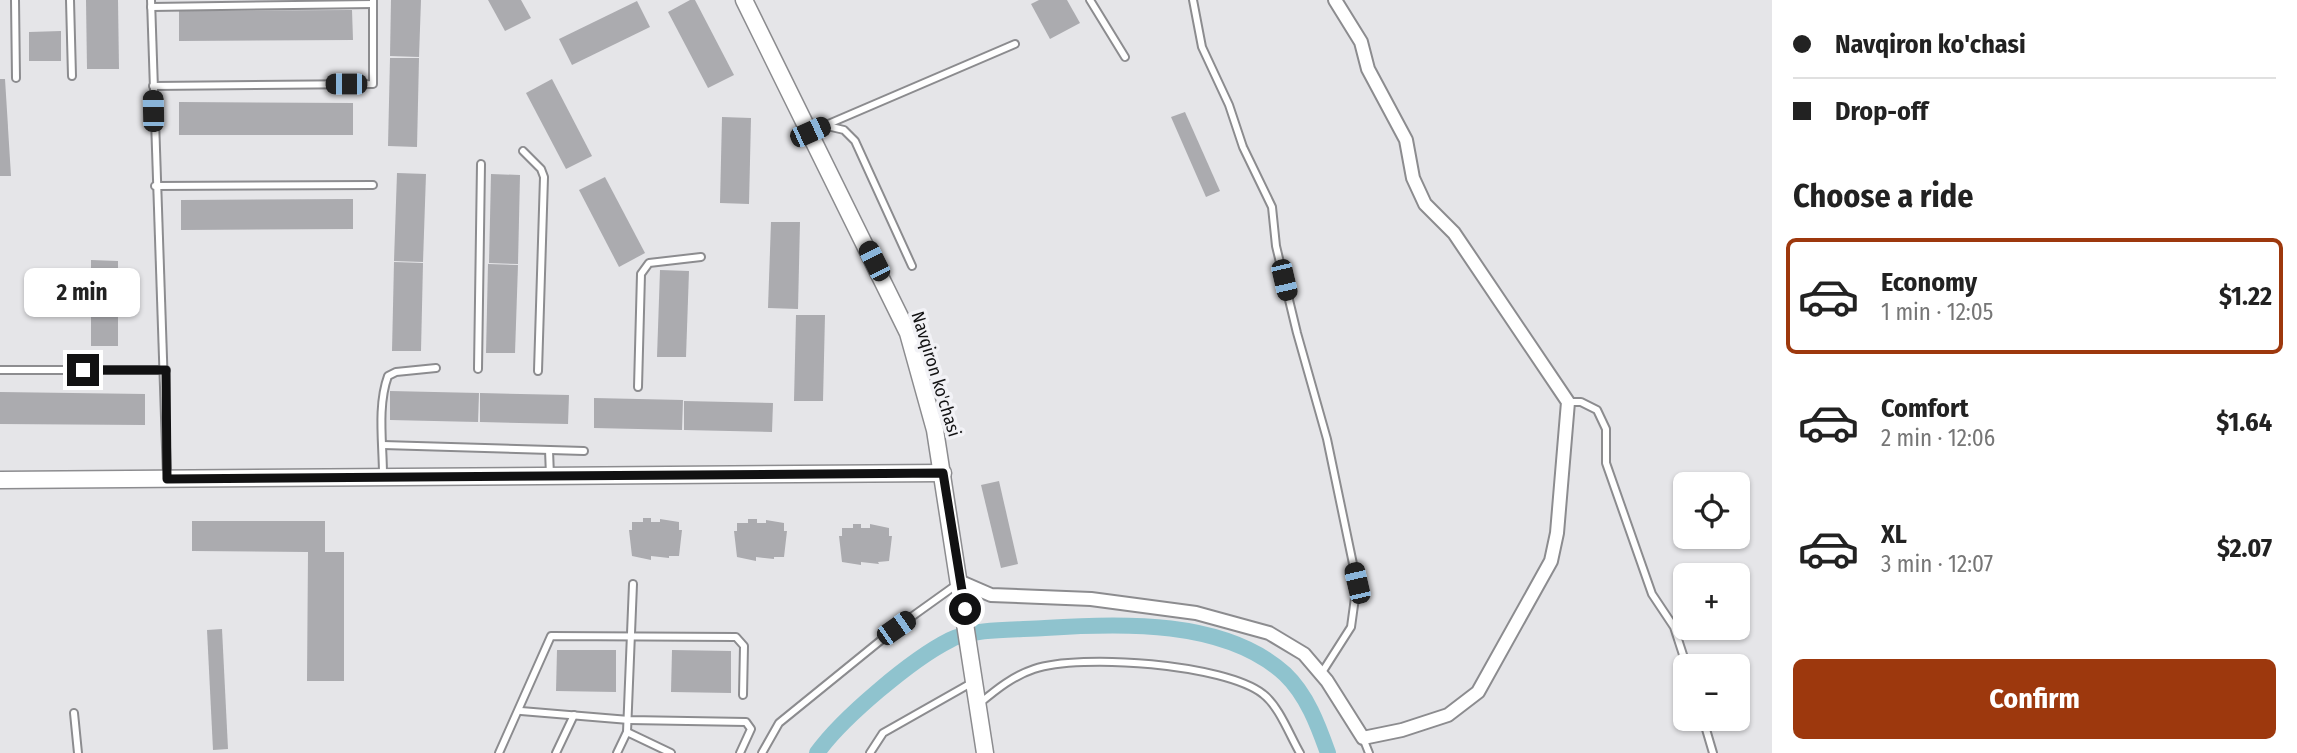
<!DOCTYPE html>
<html lang="en">
<head>
<meta charset="utf-8">
<style>
  :root { --surface:#fff; --page:#f2f2f2; --text:#222; --muted:#767676; --line:#e0e0e0; --accent:#9d380d }
  body { margin:0; font-family:"Fira Sans Condensed",sans-serif; background:var(--page); color:var(--text); height:100vh; display:flex; flex-direction:column; font-size:26px; white-space:nowrap }
  * { box-sizing:border-box; margin:0 }
  p { font-size:23px; color:var(--muted) }
  .icon { flex:none; width:38px; height:38px; fill:none; stroke:currentColor; stroke-width:2; stroke-linecap:round; stroke-linejoin:round }
  .map { position:relative; flex:1; overflow:hidden }
  .sheet { display:flex; flex-direction:column; background:var(--surface); width:525px }
  .sheet>* { flex:none }
  .guide { display:grid; align-content:center; height:154px; padding:0 21px; background:var(--surface) }
  .fabs { position:absolute; left:1673px; top:472px; display:grid; gap:14px }
  .fabs a { display:grid; place-items:center; width:77px; height:77px; border-radius:10px; background:var(--surface); box-shadow:0 2px 5px #0004; font-size:35px }
  .end { position:absolute; width:32px; height:32px; margin:-16px; border:9px solid #111112; background:#fff; box-shadow:0 0 0 4px #fff }
  .from { border-radius:50% }
  .bubble { position:absolute; height:49px; border-radius:10px; background:var(--surface); box-shadow:0 2px 5px #0004; font-size:23px; font-weight:700; line-height:49px; text-align:center }
  .car { position:absolute; width:21px; height:42px; margin:-21px -10px; border-radius:9px; box-shadow:0 0 5px 2px #0007; background:linear-gradient(#222 24%,#8ab4d8 0 40%,#222 0 76%,#8ab4d8 0 86%,#222 0) }
  .guide b { display:flex; align-items:center; gap:24px; height:66px; font-size:26px }
  .guide b+b { border-top:2px solid var(--line) }
  .guide i { width:18px; height:18px; background:var(--text) }
  ul { padding:0; list-style:none }
  li { display:flex; align-items:center; gap:21px; height:116px; margin:0 14px 10px; padding:0 7px; border:4px solid transparent; border-radius:10px }
  li div { flex:1 }
  li b { display:block; font-size:26px }
  li em { font-style:normal; font-weight:700 }
  li.selected { border-color:var(--accent) }
  li>.icon { width:63px; height:63px; stroke-width:1.5 }
  h2 { padding:0 21px; font-size:32px; line-height:84px }
  .button { display:flex; gap:14px; margin-top:auto; padding:14px 21px }
  .button a { flex:1; height:80px; border-radius:10px; background:var(--accent); color:#fff; font-size:28px; font-weight:700; line-height:80px; text-align:center }
  main { display:flex; flex:1; min-height:0 }
  .map>svg:first-child { display:block }
  .lines { fill:none; stroke-linecap:round; stroke-linejoin:round }
  .canal { stroke:#8fc3ce; stroke-width:16 }
  .building { fill:#ababaf }
  .lane-casing { stroke:#8c8c8f; stroke-width:10 }
  .street-casing { stroke:#8c8c8f; stroke-width:16 }
  .secondary-casing { stroke:#8c8c8f; stroke-width:19 }
  .lane { stroke:#fff; stroke-width:6 }
  .street { stroke:#fff; stroke-width:12 }
  .secondary { stroke:#fff; stroke-width:16 }
  .route { stroke:#111112; stroke-width:9 }
  .labels { text-anchor:middle; dominant-baseline:central; stroke-width:7; stroke-linejoin:round; paint-order:stroke }
  .street-label { font-size:18px; fill:#111112; stroke:#f2f2f6 }
</style>
</head>
<body>
<main>
<div class="map">
<svg width="1772" height="753" viewBox="0 0 1772 753">
  <rect width="100%" height="100%" fill="#e5e5e8"/>
  <g class="lines">
    <!-- canal -->
    <path class="canal" d="M817 753C842 718 912 659 950 640 973 628 1019 630 1045 628 1120 623 1225 619 1285 674 1307 695 1318 725 1328 753"/>
  </g>
  <!-- building -->
  <g class="building">
    <polygon points="86,0 118,0 119,69 87,69"/>
    <polygon points="391,0 421,0 419,57 390,56"/>
    <polygon points="488,0 521,0 531,18 505,31"/>
    <polygon points="690,0 695,0 734,75 708,88 668,12"/>
    <polygon points="1039,0 1067,0 1080,23 1050,39 1031,4"/>
    <polygon points="637,1 650,27 572,65 559,39"/>
    <polygon points="352,10 353,40 179,41 179,11"/>
    <polygon points="61,31 61,61 29,61 29,32"/>
    <polygon points="390,58 419,58 417,147 388,146"/>
    <polygon points="0,79 5,79 11,176 0,176"/>
    <polygon points="552,79 592,156 566,169 526,93"/>
    <polygon points="179,102 353,103 353,135 179,135"/>
    <polygon points="1185,112 1220,191 1206,197 1171,117"/>
    <polygon points="722,117 751,118 749,204 720,203"/>
    <polygon points="397,173 426,174 423,262 394,261"/>
    <polygon points="491,174 520,175 518,264 489,263"/>
    <polygon points="605,177 645,253 619,267 579,190"/>
    <polygon points="353,199 353,229 181,230 181,200"/>
    <polygon points="771,222 800,222 798,309 768,308"/>
    <polygon points="91,260 118,261 118,346 91,346"/>
    <polygon points="394,262 423,263 421,351 392,351"/>
    <polygon points="488,264 518,265 515,353 486,353"/>
    <polygon points="660,270 689,271 686,357 657,357"/>
    <polygon points="796,315 825,315 823,401 794,401"/>
    <polygon points="390,391 479,393 478,422 390,420"/>
    <polygon points="0,392 145,394 145,425 0,424"/>
    <polygon points="480,393 569,395 568,424 480,422"/>
    <polygon points="594,398 683,400 682,430 594,428"/>
    <polygon points="684,401 773,403 772,432 684,430"/>
    <polygon points="999,481 1018,564 1001,568 981,485"/>
    <polygon points="643,518 651,518 651,522 660,522 660,519 679,522 679,530 682,530 679,556 669,556 669,558 651,556 651,560 632,556 629,530 632,530 632,522 643,522"/>
    <polygon points="748,519 757,519 757,523 766,523 766,520 784,523 784,531 787,531 784,557 774,557 774,559 756,557 756,561 737,557 734,531 737,531 737,523 748,523"/>
    <polygon points="192,521 325,521 325,552 344,552 344,681 307,681 308,552 192,551"/>
    <polygon points="853,524 861,524 861,528 870,528 870,524 889,528 889,536 892,536 889,561 878,562 879,564 861,562 861,565 842,562 839,536 842,536 842,528 853,528"/>
    <polygon points="222,629 228,749 213,750 207,630"/>
    <polygon points="557,650 616,650 616,692 556,691"/>
    <polygon points="672,650 731,651 731,693 671,692"/>
  </g>
  <g class="lines">
    <defs>
      <g id="lane">
        <polyline points="15,0 16,78"/>
        <polyline points="70,0 72,76"/>
        <polyline points="151,0 167,477"/>
        <polyline points="1090,0 1125,57"/>
        <polyline points="1193,0 1202,47 1229,105 1243,147 1272,207 1276,246 1297,333 1327,439 1357,583 1351,627 1321,674"/>
        <polyline points="151,7 373,4"/>
        <polyline points="153,86 373,84 373,0"/>
        <polyline points="827,126 844,130 855,141 912,266"/>
        <polyline points="812,131 1015,44"/>
        <polyline points="523,151 541,169 544,177 538,371"/>
        <polyline points="155,186 373,185"/>
        <polyline points="478,369 481,164"/>
        <polyline points="0,370 166,370"/>
        <polyline points="638,387 641,274 649,263 701,257"/>
        <polyline points="1568,402 1581,402 1597,410 1606,429 1606,463 1652,594 1674,627 1687,667"/>
        <polyline points="383,445 584,451"/>
        <polyline points="549,450 550,476"/>
        <path d="M383 475C383 444 377 406 388 376L396 372 436 368"/>
        <path d="M980 703C997 689 1013 676 1034 669 1080 653 1225 664 1263 694 1279 706 1290 736 1300 753"/>
        <polyline points="521,711 629,720 746,722 751,729 740,753"/>
        <polyline points="74,713 78,753"/>
        <polyline points="1703,719 1713,753"/>
        <polyline points="627,732 633,584"/>
        <polyline points="1363,738 1369,753"/>
        <polyline points="499,753 551,636 736,637 744,646 743,695"/>
        <polyline points="556,753 574,715"/>
        <polyline points="617,753 627,732 671,753"/>
        <polyline points="762,753 779,723 896,628 956,585"/>
        <polyline points="870,753 883,733 973,682"/>
      </g>
      <polyline id="street" points="961,582 991,595 1091,599 1196,613 1269,633 1304,654 1327,681 1363,738 1402,730 1448,715 1478,692 1551,561 1557,533 1568,402 1454,233 1425,204 1413,178 1406,140 1368,69 1361,42 1335,0"/>
      <g id="secondary">
        <polyline points="744,0 908,333 935,430 985,753"/>
        <polyline points="0,480 943,473"/>
      </g>
    </defs>
    <!-- lane casing -->
    <use href="#lane" class="lane-casing"/>
    <!-- street casing -->
    <use href="#street" class="street-casing"/>
    <!-- secondary casing -->
    <use href="#secondary" class="secondary-casing"/>
    <!-- lane -->
    <use href="#lane" class="lane"/>
    <!-- street -->
    <use href="#street" class="street"/>
    <!-- secondary -->
    <use href="#secondary" class="secondary"/>
  </g>
  <g class="lines">
    <!-- route -->
    <polyline class="route" points="83,370 166,370 167,479 943,473 965,609"/>
  </g>
  <g class="labels">
    <!-- street labels -->
    <g class="street-label">
      <text transform="translate(936 374) rotate(73)">Navqiron ko'chasi</text>
    </g>
  </g>
</svg>
<div class="fabs">
<a><svg class="icon" aria-label="locate" viewBox="0 0 24 24"><circle cx="12" cy="12" r="6"/><path d="M12 2v4M12 18v4M2 12h4M18 12h4"/></svg></a>
<a>+</a>
<a>−</a>
</div>
<i class="end from" style="left:965px;top:609px"></i>
<i class="end" style="left:83px;top:370px"></i>
<div class="bubble" style="left:24px;top:268px;width:116px">2 min</div>
<i class="car" style="left:346px;top:84px;rotate:270deg"></i>
<i class="car" style="left:153px;top:111px;rotate:359deg"></i>
<i class="car" style="left:810px;top:132px;rotate:66deg"></i>
<i class="car" style="left:874px;top:261px;rotate:333deg"></i>
<i class="car" style="left:1284px;top:280px;rotate:167deg"></i>
<i class="car" style="left:1357px;top:583px;rotate:347deg"></i>
<i class="car" style="left:896px;top:628px;rotate:55deg"></i>
</div>
<section class="sheet">
<div class="guide">
<b><i class="from"></i>Navqiron ko'chasi</b>
<b><i></i>Drop-off</b>
</div>
<h2>Choose a ride</h2>
<ul>
<li class="selected"><svg class="icon" aria-label="car" viewBox="0 0 24 24"><path d="M5 17H2v-5l4-1 3-4h7l3 4 3 1v5h-3M9 17h6M6 11h13"/><circle cx="7" cy="17" r="2"/><circle cx="17" cy="17" r="2"/></svg><div><b>Economy</b><p>1 min · 12:05</p></div><em>$1.22</em></li>
<li><svg class="icon" aria-label="car" viewBox="0 0 24 24"><path d="M5 17H2v-5l4-1 3-4h7l3 4 3 1v5h-3M9 17h6M6 11h13"/><circle cx="7" cy="17" r="2"/><circle cx="17" cy="17" r="2"/></svg><div><b>Comfort</b><p>2 min · 12:06</p></div><em>$1.64</em></li>
<li><svg class="icon" aria-label="car" viewBox="0 0 24 24"><path d="M5 17H2v-5l4-1 3-4h7l3 4 3 1v5h-3M9 17h6M6 11h13"/><circle cx="7" cy="17" r="2"/><circle cx="17" cy="17" r="2"/></svg><div><b>XL</b><p>3 min · 12:07</p></div><em>$2.07</em></li>
</ul>
<div class="button"><a>Confirm</a></div>
</section>
</main>
</body>
</html>
